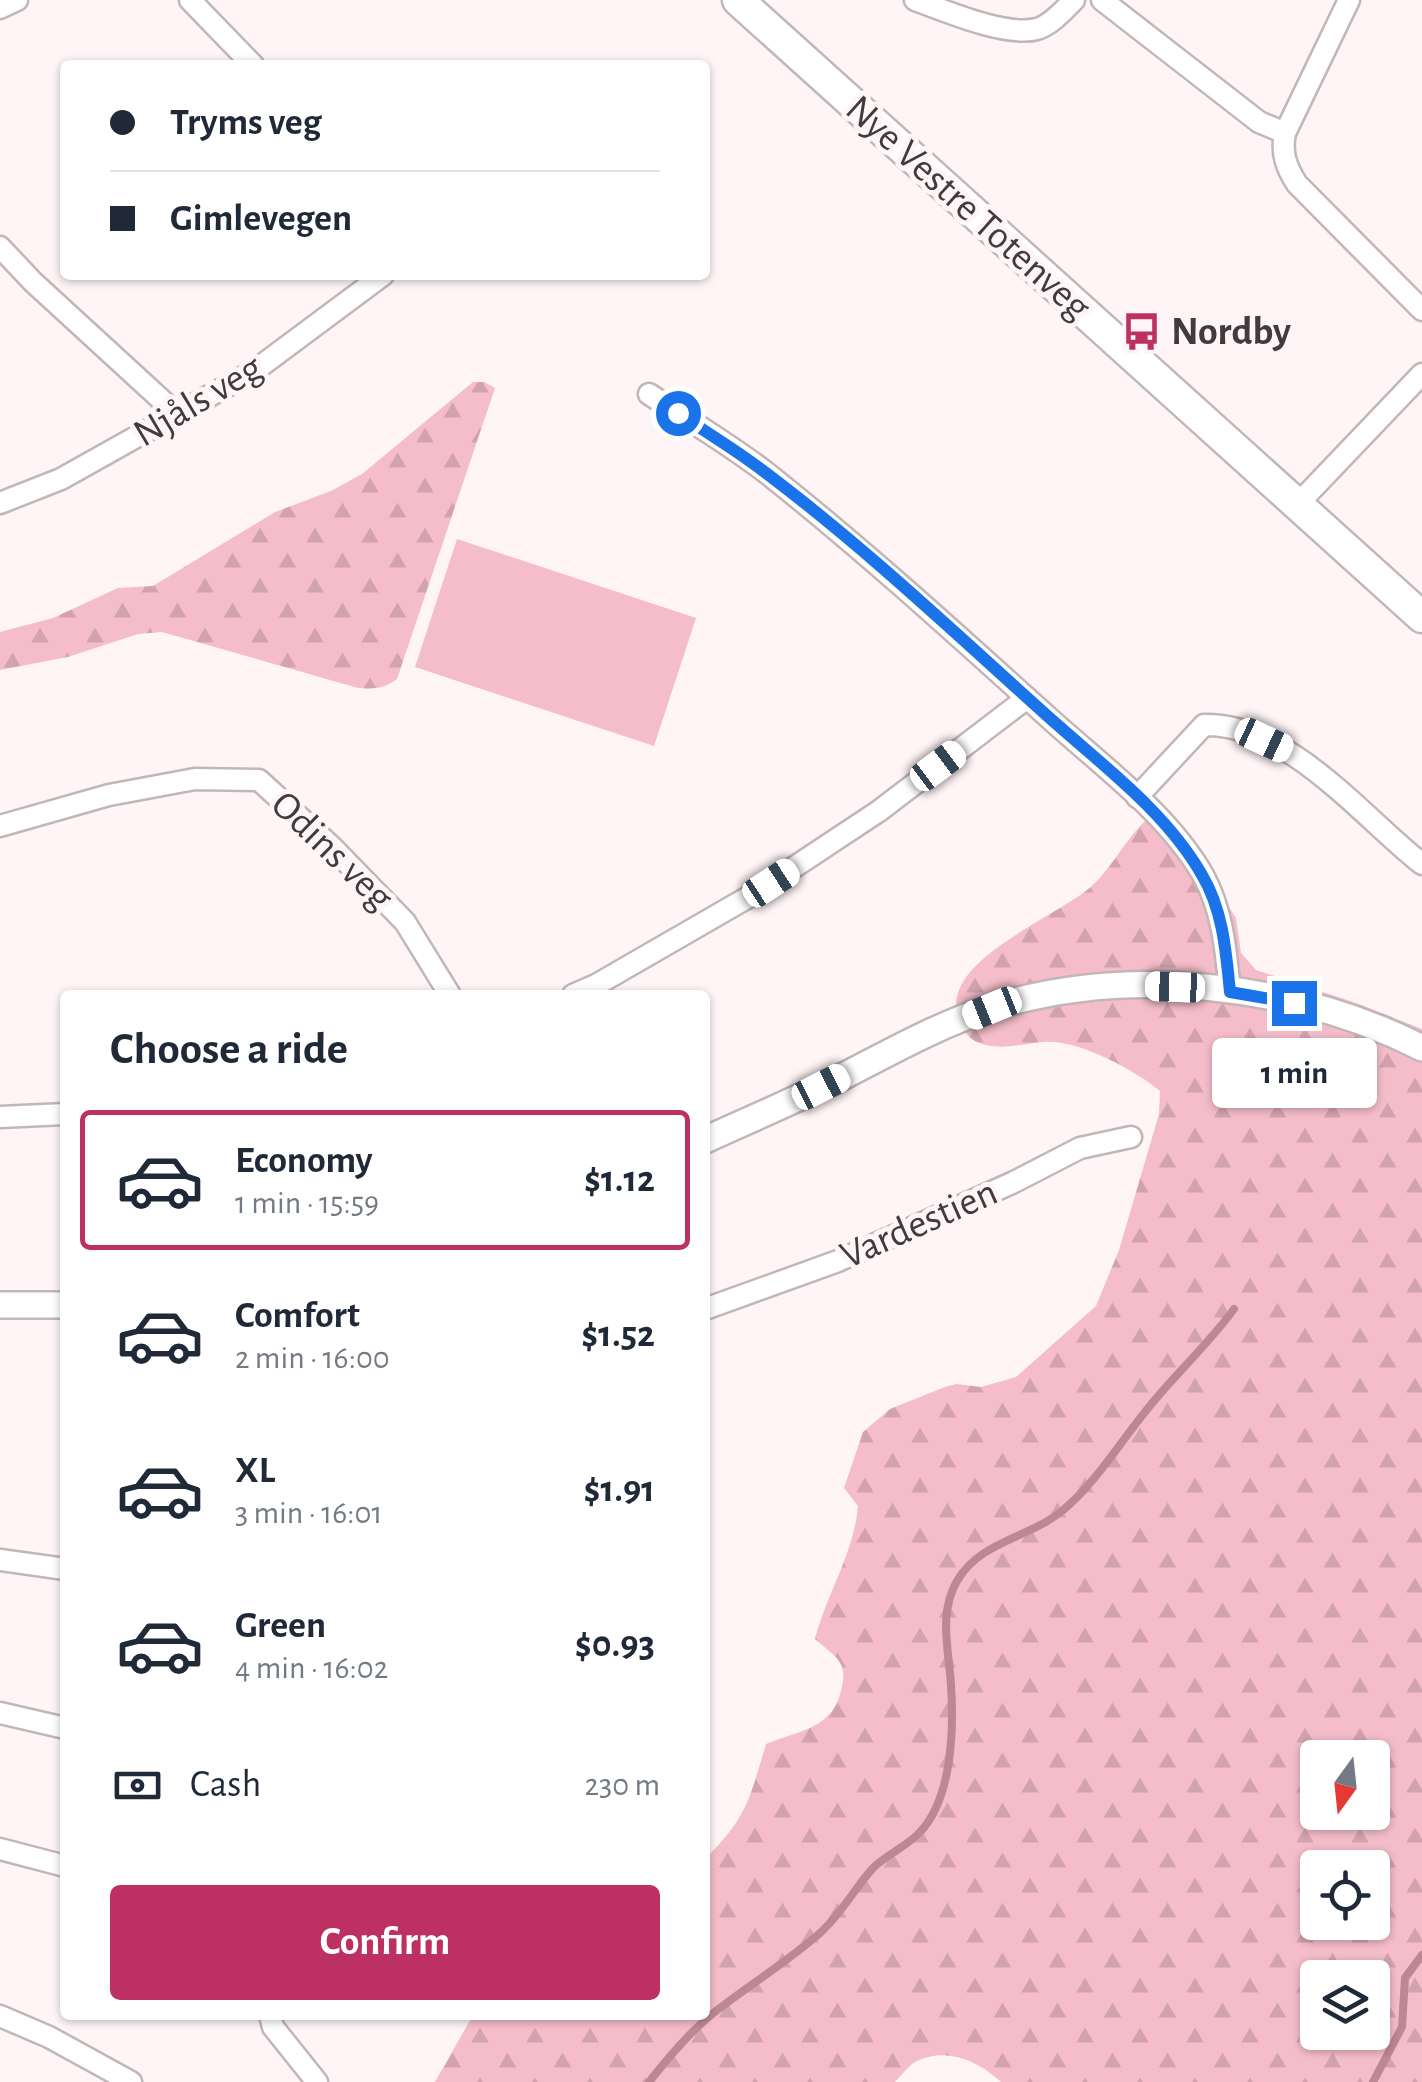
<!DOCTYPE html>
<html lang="en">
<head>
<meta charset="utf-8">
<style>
  :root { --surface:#fff; --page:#f6f6f7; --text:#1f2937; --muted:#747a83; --line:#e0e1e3; --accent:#bd3062 }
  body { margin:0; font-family:"Alegreya Sans",sans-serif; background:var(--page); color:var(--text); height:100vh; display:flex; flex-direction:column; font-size:38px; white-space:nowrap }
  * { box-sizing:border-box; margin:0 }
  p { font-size:32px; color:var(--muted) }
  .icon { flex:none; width:55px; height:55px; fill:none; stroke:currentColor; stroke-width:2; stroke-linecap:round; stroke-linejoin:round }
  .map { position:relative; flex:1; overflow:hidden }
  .panel { position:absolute; left:60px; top:990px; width:650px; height:1030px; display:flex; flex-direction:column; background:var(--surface); border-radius:10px; box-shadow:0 2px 8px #0004 }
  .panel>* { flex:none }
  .guide { position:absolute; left:60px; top:60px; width:650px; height:220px; border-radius:10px; box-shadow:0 2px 8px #0004; display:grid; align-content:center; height:220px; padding:0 50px; background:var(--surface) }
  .needle { width:65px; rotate:195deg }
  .fabs { position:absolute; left:1300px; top:1740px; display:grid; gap:20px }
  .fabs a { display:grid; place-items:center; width:90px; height:90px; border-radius:10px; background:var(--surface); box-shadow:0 2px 8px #0004; font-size:50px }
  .end { position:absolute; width:45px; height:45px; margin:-22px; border:12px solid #1a73e8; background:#fff; box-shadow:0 0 0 5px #fff }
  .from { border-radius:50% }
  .bubble { position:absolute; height:70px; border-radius:10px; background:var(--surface); box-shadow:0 2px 8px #0004; font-size:32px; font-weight:700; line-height:70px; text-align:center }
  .car { position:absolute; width:30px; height:60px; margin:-30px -15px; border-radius:12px; box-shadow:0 0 8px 2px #0007; background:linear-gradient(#fff 24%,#345 0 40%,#fff 0 76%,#345 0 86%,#fff 0) }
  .guide b { display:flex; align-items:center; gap:35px; height:95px; font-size:38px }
  .guide b+b { border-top:2px solid var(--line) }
  .guide i { width:25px; height:25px; background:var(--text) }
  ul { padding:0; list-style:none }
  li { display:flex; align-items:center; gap:30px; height:140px; margin:0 20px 15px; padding:0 30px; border:5px solid transparent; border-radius:10px }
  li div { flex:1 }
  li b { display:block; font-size:38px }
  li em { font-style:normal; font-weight:700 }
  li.active { border-color:var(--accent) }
  li>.icon { width:90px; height:90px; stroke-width:1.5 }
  h2 { padding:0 50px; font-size:45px; line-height:120px }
  .pay { display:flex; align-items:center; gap:25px; height:110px; padding:0 50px; font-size:38px }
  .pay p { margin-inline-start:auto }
  .action { display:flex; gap:20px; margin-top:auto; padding:20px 50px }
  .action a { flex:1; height:115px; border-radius:10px; background:var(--accent); color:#fff; font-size:40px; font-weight:700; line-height:115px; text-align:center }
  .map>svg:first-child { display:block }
  .forest { fill:url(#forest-firs); fill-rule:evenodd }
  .pitch { fill:#f4bdc9 }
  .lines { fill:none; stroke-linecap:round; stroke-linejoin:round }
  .stream { stroke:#be8794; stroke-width:8 }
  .minor-casing { stroke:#c3b6b8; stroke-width:25 }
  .tertiary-casing { stroke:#c3b6b8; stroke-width:30 }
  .secondary-casing { stroke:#c3b6b8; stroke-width:35 }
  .minor { stroke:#fff; stroke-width:20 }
  .tertiary { stroke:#fff; stroke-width:25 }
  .secondary { stroke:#fff; stroke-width:30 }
  .route { stroke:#1a73e8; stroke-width:12 }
  .labels { text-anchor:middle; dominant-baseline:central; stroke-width:10; stroke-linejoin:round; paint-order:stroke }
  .street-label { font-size:40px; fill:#403b3c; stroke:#fff4f6 }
  .poi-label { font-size:40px; font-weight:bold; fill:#403b3c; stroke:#fff4f6; text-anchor:start }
</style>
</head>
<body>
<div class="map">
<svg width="1422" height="2082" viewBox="0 0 1422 2082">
  <defs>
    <pattern id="forest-firs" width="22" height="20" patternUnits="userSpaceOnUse" patternTransform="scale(2.5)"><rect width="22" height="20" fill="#f4bdc9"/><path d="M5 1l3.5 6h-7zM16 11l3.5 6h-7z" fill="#d2a3ae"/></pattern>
  </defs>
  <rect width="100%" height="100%" fill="#fff4f6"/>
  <!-- forest -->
  <g class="forest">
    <path d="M473 382H484L495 388 397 679C383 689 375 689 358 688L162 632 138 634 68 657 0 670V632L53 618 118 588 153 586 275 512 331 491 362 474Z"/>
    <path d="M1152 815 1174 819 1210 866 1223 898 1236 918 1241 953 1256 970 1359 1004 1422 1029V2082H1001C980 2062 948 2047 919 2060 910 2063 901 2076 895 2082H435L473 2015H705V1859C748 1816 749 1800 766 1744 798 1731 832 1729 841 1691 849 1661 836 1658 815 1639 827 1593 854 1553 858 1506L844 1488 863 1432 890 1409 945 1387 956 1384 981 1387 1016 1377 1096 1306 1119 1250 1159 1114 1160 1091C1134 1069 1076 1038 1042 1042 1019 1044 998 1052 975 1041 966 1036 961 1025 958 1016 940 960 1060 916 1093 885 1115 864 1128 834 1152 815ZM1318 1758H1372V1812H1318ZM1318 1868H1372V1922H1318ZM1318 1978H1372V2032H1318Z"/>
  </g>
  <!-- pitch -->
  <polygon class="pitch" points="457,539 696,618 654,746 415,667"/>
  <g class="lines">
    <!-- stream -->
    <g class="stream">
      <path d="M649 2082C667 2059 689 2033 711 2015 746 1987 786 1963 820 1933 842 1913 854 1889 873 1868 887 1854 908 1846 921 1831 952 1797 954 1729 951 1685 949 1650 938 1614 957 1581 980 1541 1029 1538 1062 1511 1095 1484 1119 1444 1145 1412 1173 1376 1207 1346 1234 1309"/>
      <polyline points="1373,2082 1402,2027 1405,1978 1422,1955"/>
    </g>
    <defs>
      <g id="minor">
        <polyline points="190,0 253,65"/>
        <path d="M915 0C946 11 1005 37 1037 29 1051 25 1064 10 1074 0"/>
        <polyline points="1102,0 1259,122 1285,133"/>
        <path d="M1349 0 1285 133C1281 153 1286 167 1297 184L1422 310"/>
        <polyline points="0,8 17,0"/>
        <polyline points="0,247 33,282 178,415"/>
        <path d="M649 394C688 420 731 445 768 474 865 551 957 635 1049 718 1102 766 1167 813 1203 875 1223 911 1226 952 1230 992"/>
        <polyline points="0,503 61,479 254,371 383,275"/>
        <polyline points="1297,505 1422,374"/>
        <path d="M1137 797 1204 725C1288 723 1361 816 1422 864"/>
        <polyline points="0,826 109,795 195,779 259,780 332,847 405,922 450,995"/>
        <polyline points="573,995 596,985 752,895 879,811 1027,698"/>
        <polyline points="0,1117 65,1114"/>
        <polyline points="705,1309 838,1261 1014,1182 1080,1148 1131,1137"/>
        <polyline points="0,1560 65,1569"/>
        <polyline points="0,1713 65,1728"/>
        <polyline points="0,1849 65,1866"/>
        <polyline points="270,2015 273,2027 317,2082"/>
        <polyline points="0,2016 49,2037 131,2082"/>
      </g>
      <g id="tertiary">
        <path d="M705 1140C749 1120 793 1101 836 1080 887 1054 939 1024 994 1007 1130 965 1296 984 1422 1048"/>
        <polyline points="0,1305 65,1305"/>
      </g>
      <polyline id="secondary" points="738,0 1422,617"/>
    </defs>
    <!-- minor casing -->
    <use href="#minor" class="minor-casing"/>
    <!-- tertiary casing -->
    <use href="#tertiary" class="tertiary-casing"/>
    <!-- secondary casing -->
    <use href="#secondary" class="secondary-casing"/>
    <!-- minor -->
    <use href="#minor" class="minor"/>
    <!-- tertiary -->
    <use href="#tertiary" class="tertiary"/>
    <!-- secondary -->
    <use href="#secondary" class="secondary"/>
  </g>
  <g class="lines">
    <!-- route -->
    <path class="route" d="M678 413C707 433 738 451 766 473 863 546 953 631 1043 712 1098 762 1165 810 1202 875 1223 910 1226 952 1230 992L1294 1003"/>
  </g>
  <!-- icons -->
  <defs>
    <symbol id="bus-bare" viewBox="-9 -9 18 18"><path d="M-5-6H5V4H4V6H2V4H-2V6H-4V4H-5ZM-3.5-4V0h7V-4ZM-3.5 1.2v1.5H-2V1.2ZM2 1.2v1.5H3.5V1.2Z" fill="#bd3062" stroke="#fff4f6" stroke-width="2.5" paint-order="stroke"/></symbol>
  </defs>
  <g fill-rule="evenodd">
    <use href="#bus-bare" x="1114" y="304" width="55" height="55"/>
  </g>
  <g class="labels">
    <!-- street labels -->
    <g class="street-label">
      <text transform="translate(968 208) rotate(42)">Nye Vestre Totenveg</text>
      <text transform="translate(198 401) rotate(-31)">Njåls veg</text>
      <text transform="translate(332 851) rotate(44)">Odins veg</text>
      <text transform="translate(919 1224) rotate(-24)">Vardestien</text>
    </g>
    <!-- poi labels -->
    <g class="poi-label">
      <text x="1171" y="332">Nordby</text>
    </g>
  </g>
</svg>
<div class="fabs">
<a><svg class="needle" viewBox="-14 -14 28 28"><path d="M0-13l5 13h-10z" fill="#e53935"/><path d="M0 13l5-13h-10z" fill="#747a83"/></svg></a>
<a><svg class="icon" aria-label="locate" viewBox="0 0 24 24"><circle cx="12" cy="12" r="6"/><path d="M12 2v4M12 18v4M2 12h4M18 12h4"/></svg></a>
<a><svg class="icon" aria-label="layers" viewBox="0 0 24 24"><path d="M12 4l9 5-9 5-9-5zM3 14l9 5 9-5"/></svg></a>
</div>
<i class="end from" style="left:678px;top:413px"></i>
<i class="end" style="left:1294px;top:1003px"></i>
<div class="bubble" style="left:1212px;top:1038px;width:165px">1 min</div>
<i class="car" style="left:1264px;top:740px;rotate:115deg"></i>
<i class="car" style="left:938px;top:766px;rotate:53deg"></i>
<i class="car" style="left:771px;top:883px;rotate:57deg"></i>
<i class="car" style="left:1175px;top:987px;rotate:272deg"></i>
<i class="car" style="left:992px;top:1008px;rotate:248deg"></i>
<i class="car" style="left:821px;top:1087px;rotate:63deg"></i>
<div class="guide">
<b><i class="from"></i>Tryms veg</b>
<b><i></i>Gimlevegen</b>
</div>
<section class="panel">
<h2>Choose a ride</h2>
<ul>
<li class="active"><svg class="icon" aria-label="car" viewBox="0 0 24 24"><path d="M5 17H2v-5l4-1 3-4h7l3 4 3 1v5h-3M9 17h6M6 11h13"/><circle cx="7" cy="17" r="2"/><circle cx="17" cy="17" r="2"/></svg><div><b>Economy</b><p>1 min · 15:59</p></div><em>$1.12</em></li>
<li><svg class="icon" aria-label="car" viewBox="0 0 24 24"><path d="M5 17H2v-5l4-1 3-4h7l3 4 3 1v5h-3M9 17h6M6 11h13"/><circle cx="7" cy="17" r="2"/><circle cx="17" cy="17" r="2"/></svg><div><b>Comfort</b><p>2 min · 16:00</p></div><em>$1.52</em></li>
<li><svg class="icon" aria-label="car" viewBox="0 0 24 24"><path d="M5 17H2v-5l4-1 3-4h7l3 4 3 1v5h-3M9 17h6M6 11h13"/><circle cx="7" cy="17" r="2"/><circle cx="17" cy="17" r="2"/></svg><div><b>XL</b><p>3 min · 16:01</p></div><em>$1.91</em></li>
<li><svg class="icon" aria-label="car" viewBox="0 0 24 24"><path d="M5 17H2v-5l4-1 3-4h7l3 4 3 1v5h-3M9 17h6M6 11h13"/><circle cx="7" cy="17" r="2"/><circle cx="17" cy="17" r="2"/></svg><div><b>Green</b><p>4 min · 16:02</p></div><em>$0.93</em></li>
</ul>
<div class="pay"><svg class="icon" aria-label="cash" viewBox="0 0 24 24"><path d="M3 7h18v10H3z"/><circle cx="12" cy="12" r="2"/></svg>Cash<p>230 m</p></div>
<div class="action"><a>Confirm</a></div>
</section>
</div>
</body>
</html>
